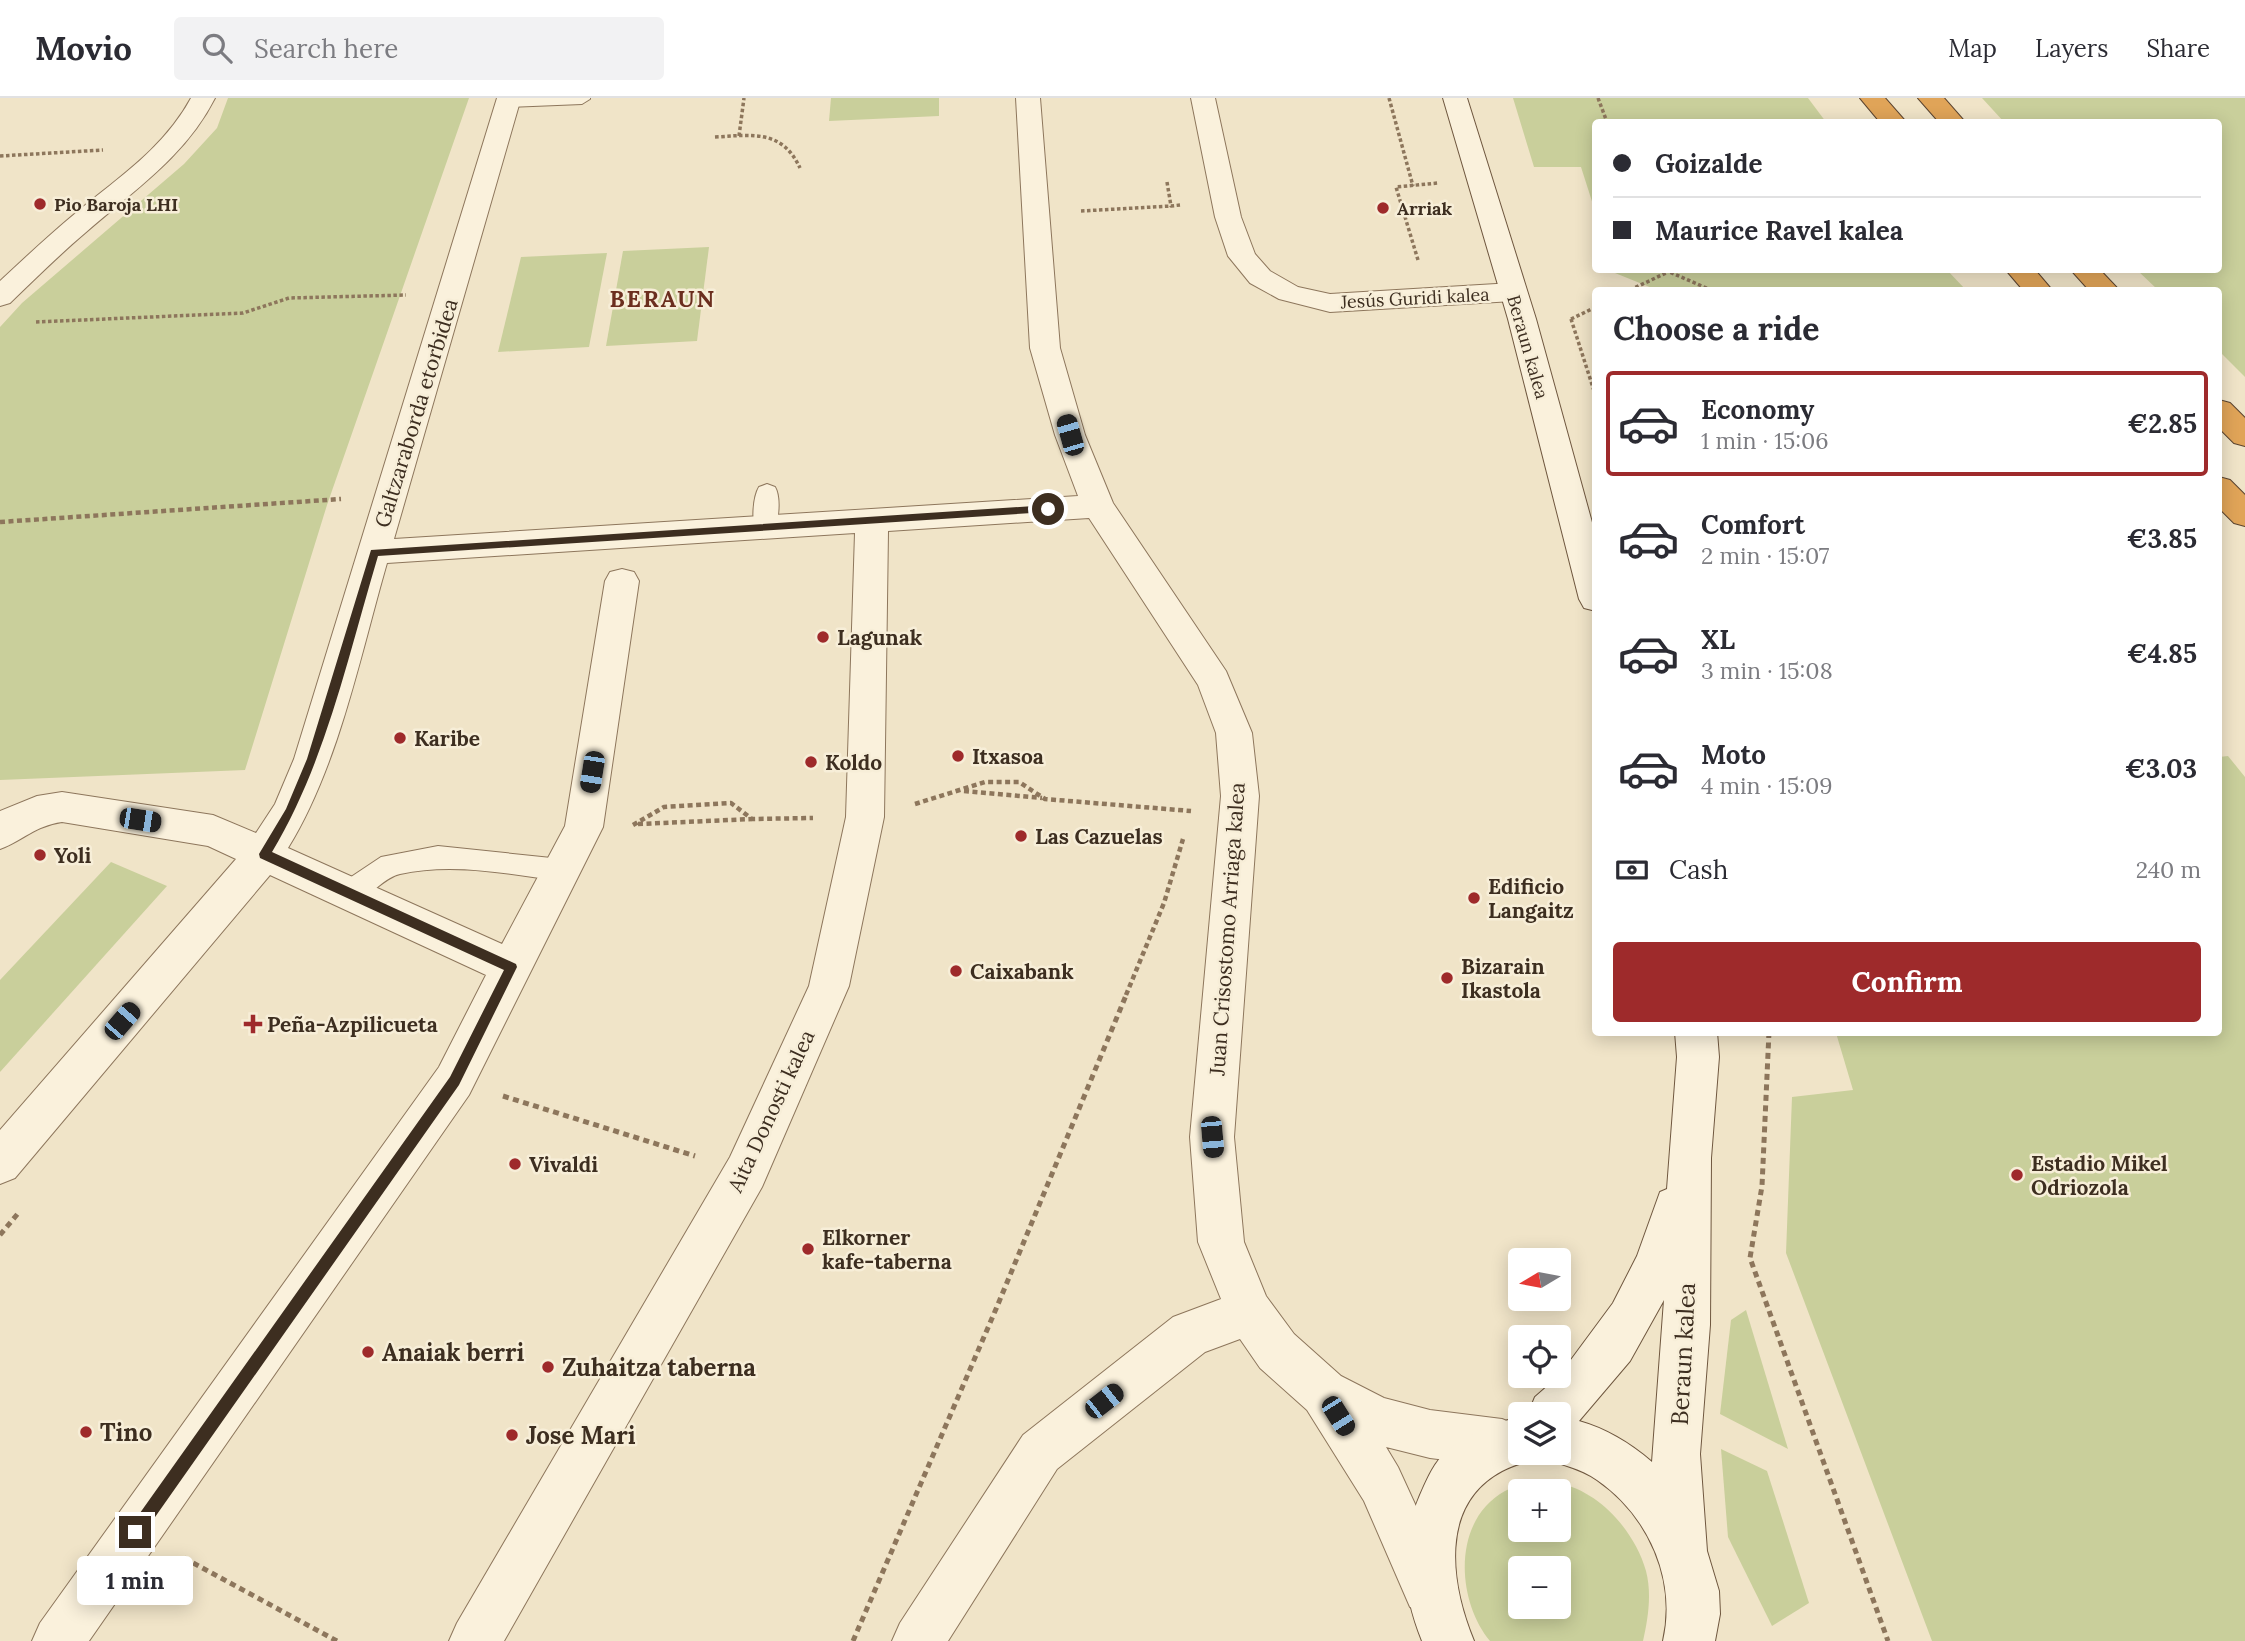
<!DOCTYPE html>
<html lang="en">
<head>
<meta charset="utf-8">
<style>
  :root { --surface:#fff; --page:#f2f2f3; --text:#2b2b33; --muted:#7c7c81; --line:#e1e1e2; --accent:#9e2a2b }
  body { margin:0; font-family:Lora,serif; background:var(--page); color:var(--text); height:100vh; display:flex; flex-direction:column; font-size:26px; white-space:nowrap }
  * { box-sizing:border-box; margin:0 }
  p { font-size:23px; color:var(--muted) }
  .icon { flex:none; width:38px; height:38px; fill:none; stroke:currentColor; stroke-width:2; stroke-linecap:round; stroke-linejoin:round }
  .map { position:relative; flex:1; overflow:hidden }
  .drawer { position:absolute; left:1592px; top:189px; width:630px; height:749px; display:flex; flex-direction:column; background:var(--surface); border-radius:7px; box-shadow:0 4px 18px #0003 }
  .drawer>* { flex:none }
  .guide { position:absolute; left:1592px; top:21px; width:630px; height:154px; border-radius:7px; box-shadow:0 4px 18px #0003; display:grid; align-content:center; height:154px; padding:0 21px; background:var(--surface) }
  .needle { width:46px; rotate:260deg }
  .tools { position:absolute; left:1508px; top:1150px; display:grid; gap:14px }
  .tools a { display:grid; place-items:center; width:63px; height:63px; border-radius:7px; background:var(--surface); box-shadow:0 4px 18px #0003; font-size:35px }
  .end { position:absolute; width:32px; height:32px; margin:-16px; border:9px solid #3d2e20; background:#fff; box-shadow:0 0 0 4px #fff }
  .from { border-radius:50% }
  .bubble { position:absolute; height:49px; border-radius:7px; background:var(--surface); box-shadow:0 4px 18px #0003; font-size:23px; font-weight:800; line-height:49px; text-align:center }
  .car { position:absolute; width:21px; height:42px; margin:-21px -10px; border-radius:9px; box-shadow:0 0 5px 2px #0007; background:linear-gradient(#222 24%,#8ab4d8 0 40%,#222 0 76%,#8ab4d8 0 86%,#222 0) }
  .guide b { display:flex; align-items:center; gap:24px; height:66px; font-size:26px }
  .guide b+b { border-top:2px solid var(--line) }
  .guide i { width:18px; height:18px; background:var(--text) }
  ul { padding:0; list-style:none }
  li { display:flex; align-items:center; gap:21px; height:105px; margin:0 14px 10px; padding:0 7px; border:4px solid transparent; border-radius:7px }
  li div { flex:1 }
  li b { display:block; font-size:26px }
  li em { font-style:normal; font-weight:800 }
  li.active { border-color:var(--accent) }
  li>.icon { width:63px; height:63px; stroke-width:1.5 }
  h2 { padding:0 21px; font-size:32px; line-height:84px }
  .pay { display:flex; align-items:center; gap:18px; height:77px; padding:0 21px; font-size:26px }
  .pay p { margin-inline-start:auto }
  .button { display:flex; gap:14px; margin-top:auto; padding:14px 21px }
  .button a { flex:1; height:80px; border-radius:7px; background:var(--accent); color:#fff; font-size:28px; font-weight:800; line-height:80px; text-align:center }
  header { display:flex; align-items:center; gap:42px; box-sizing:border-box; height:98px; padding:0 35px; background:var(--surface); border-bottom:2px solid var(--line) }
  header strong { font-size:33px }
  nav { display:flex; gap:38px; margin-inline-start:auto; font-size:24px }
  .search { width:490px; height:63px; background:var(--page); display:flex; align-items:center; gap:18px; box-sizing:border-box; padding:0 24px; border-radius:7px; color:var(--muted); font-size:26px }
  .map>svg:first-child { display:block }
  .green { fill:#c9cf9b; fill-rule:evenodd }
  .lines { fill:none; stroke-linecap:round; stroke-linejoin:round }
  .lane-casing { stroke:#8d765c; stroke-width:2 }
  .street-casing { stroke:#8d765c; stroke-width:2 }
  .secondary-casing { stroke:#6f573f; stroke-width:2 }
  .highway-casing { stroke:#5b4430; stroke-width:2 }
  .path-far2 { stroke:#8d765c; stroke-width:3.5; stroke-dasharray:3.5 2.5; stroke-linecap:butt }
  .path-far1 { stroke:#8d765c; stroke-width:4.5; stroke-dasharray:5 3.5; stroke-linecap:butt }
  .path { stroke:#8d765c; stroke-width:5; stroke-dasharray:6 4.5; stroke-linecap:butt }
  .lane { fill:#faf1dc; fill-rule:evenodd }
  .street { fill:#faf1dc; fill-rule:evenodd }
  .secondary { fill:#faf1dc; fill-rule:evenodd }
  .highway { fill:#e0a458; fill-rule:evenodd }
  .route { fill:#3d2e20 }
  .poi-dot { fill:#9e2a2b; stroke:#f7eed8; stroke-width:2.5 }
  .labels { text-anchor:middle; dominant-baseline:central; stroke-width:5; stroke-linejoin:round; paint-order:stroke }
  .far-poi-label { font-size:18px; font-weight:bold; fill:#3d2e20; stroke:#f7eed8; text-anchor:start }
  .far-street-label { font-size:18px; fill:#3d2e20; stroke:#f7eed8 }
  .street-label { font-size:21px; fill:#3d2e20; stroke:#f7eed8 }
  .poi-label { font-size:21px; font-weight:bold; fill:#3d2e20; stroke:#f7eed8; text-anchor:start }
  .far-district-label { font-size:23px; font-weight:bold; letter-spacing:2px; fill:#6b2e1e; stroke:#f7eed8 }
  .near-poi-label { font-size:24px; font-weight:bold; fill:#3d2e20; stroke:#f7eed8; text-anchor:start }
  .near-street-label { font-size:24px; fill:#3d2e20; stroke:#f7eed8 }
</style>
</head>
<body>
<header>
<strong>Movio</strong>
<div class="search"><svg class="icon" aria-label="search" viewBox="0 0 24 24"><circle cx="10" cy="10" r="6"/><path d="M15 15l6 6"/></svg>Search here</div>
<nav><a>Map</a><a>Layers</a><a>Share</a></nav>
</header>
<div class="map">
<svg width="2245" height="1543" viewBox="0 0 2245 1543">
  <rect width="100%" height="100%" fill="#f0e4c8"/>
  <!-- green -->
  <g class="green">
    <polygon points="228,0 469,0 327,407 245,672 0,682 0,229 22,205 184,66 217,30"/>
    <polygon points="831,0 939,0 939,18 829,23"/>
    <polygon points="1513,0 1808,0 1826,24 1596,24 1596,116 1581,69 1534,69"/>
    <polygon points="1982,0 2245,0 2245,279 2219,253 2219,192 2158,192 2137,172 2219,172 2219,24 2004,24"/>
    <polygon points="709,149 697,243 606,248 623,153"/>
    <polygon points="607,155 589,249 498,254 521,159"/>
    <polygon points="1613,172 1947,172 1966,192 1657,192 1615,175"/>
    <polygon points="2228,658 2245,679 2245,1543 1932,1543 1786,1155 1792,999 1853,992 1836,935 2219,934 2219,659"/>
    <polygon points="111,764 167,788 0,974 0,882"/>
    <polygon points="1746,1212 1788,1351 1720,1316 1731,1222"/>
    <polygon points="1721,1351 1767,1373 1809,1505 1772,1528 1728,1439"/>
    <path d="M1531 1385C1540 1385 1550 1384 1558 1385 1600 1393 1635 1434 1646 1473 1652 1496 1648 1521 1643 1543H1490C1456 1502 1452 1422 1505 1393 1512 1389 1523 1387 1531 1385ZM1521 1393H1559V1432H1521ZM1521 1470H1559V1508H1521Z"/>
  </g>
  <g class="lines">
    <defs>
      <g id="lane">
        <polygon points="502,0 590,0 590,1 582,6 508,9 500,4"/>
        <path d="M767 386 775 389C781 399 779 424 773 435L765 437 757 435C751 424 753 399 759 389Z"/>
        <path d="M438 748 561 761 570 764 574 772 570 780 561 783C508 776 453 764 400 776 378 781 363 812 339 803L335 795 339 787 381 759Z"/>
      </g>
      <g id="street">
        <path d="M191 0H215C185 59 134 92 85 135 59 157 35 181 10 205L0 208V183C25 160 50 136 77 114 119 79 164 50 191 0Z"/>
        <path d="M497 0H521L394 441 1078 398 1055 337 1030 250 1016 0H1040L1060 250 1085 337 1113 405 1226 573 1252 635 1259 698 1234 1039 1244 1144 1266 1198 1294 1236 1341 1278 1384 1300 1430 1312 1502 1321 1519 1328C1522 1338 1522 1355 1519 1362L1502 1369 1430 1360 1386 1349 1398 1369 1454 1491 1446 1509 1428 1517 1410 1509 1364 1403 1307 1312 1260 1270 1240 1241 1205 1254 1057 1371 948 1543H892L900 1525 1023 1337 1173 1219 1221 1201 1198 1144 1190 1039 1221 698 1216 635 1198 587 1089 420 888 433 884 719 849 888 762 1089 504 1543H449L457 1525 730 1059 809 888 846 719 855 435 387 465C360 558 339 667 288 750L502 846 565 728 605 483 610 474 622 471 634 474 639 483 603 729 469 997 89 1543H32L40 1525 439 969 486 877 270 777 15 1080 0 1086V1032L236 761 208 748 62 724C34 728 24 742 0 751V713L37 698 62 694 213 717 256 735 275 706 294 661Z"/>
        <polygon points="1191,0 1215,0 1241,119 1255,156 1270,173 1298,189 1330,196 1513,185 1523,188 1527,194 1523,200 1513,203 1330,214 1279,201 1250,185 1228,158 1215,119"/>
      </g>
      <g id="secondary">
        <polygon points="1443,0 1467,0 1536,221 1596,439 1596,513 1584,510 1579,501 1508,221"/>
        <path d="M1675 934H1717L1719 959 1711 1060 1710 1227 1700 1356 1707 1453 1719 1493 1720 1516 1715 1543H1663C1677 1482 1649 1418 1597 1382 1581 1370 1560 1367 1542 1359L1540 1355 1538 1359C1527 1364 1513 1367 1502 1373 1438 1407 1451 1487 1474 1543H1422C1402 1493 1398 1447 1420 1397 1427 1381 1434 1364 1448 1352 1469 1334 1495 1326 1521 1318V1354H1559V1316H1528L1535 1299 1559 1278 1613 1205 1637 1158 1660 1094 1667 1091 1677 959ZM1664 1202 1652 1364C1630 1345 1607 1331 1579 1323L1630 1263Z"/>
      </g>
      <g id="highway">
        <polygon points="1860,0 1885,0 1906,24 1880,24"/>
        <polygon points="1918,0 1944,0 1965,24 1939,24"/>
        <polygon points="2006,172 2035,172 2052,192 2023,192"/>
        <polygon points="2071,172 2100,172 2119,192 2089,192"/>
        <polygon points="2219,302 2230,305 2245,320 2245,348 2234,345 2219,330"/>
        <polygon points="2219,379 2230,382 2245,397 2245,428 2234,425 2219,410"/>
      </g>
    </defs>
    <!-- lane casing -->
    <use href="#lane" class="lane-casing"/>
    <!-- street casing -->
    <use href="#street" class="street-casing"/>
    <!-- secondary casing -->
    <use href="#secondary" class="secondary-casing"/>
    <!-- highway casing -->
    <use href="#highway" class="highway-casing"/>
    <!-- path-far2 -->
    <g class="path-far2">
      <polyline points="1389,0 1413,88"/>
      <polyline points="1598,0 1607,24"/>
      <polyline points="739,38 744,0"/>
      <path d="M715 39C752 37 782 31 800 70"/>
      <polyline points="0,58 103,52"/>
      <polyline points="1167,84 1171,108 1180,107"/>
      <polyline points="1081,113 1171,108"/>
      <polyline points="1418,162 1396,89 1438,85"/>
      <polyline points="1665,172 1711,192"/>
      <polyline points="1630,192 1668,174"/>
      <polyline points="1571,221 1596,299"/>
      <polyline points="1571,221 1596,209"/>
      <polyline points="36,224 243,215 289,200 406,197"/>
    </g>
    <!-- path-far1 -->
    <g class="path-far1">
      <polyline points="0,424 341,401"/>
      <polyline points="964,693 1042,700"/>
      <polyline points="915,706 985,684 1019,684 1045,701 1191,713"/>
      <polyline points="638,726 752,721"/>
      <polyline points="633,727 664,709 731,705 752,721 813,720"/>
      <polyline points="1126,897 1164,805 1183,741"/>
    </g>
    <!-- path -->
    <g class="path">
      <polyline points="1769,934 1762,1088 1750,1160 1888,1543"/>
      <polyline points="503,998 695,1058"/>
      <polyline points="0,1137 20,1113"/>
      <polyline points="184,1460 337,1543"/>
      <polyline points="853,1543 996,1211 1127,895"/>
    </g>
    <!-- lane -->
    <use href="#lane" class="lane"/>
    <!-- street -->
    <use href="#street" class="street"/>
    <!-- secondary -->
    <use href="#secondary" class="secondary"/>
    <!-- highway -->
    <use href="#highway" class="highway"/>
  </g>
  <!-- route -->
  <path class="route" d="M1048 407 1053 411 1048 414 378 458C348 558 326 664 272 754L516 866 517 869 459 987 141 1439 135 1442 130 1439 128 1434 130 1429 450 979 504 872 260 760 259 756 286 711 307 661 371 452Z"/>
  <!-- markers -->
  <g class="poi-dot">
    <circle cx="40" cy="106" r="7"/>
    <circle cx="1383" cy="110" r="7"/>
    <circle cx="823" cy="539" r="7"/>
    <circle cx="400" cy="640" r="7"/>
    <circle cx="958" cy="658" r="7"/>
    <circle cx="811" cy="664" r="7"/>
    <circle cx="1021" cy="738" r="7"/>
    <circle cx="40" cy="757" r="7"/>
    <circle cx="1474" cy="800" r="7"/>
    <circle cx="956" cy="873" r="7"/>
    <circle cx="1447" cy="880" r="7"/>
    <path d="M249.5 915.5h7v7h7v7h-7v7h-7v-7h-7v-7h7z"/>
    <circle cx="515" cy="1066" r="7"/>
    <circle cx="2017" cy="1077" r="7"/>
    <circle cx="808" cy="1151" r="7"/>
    <circle cx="368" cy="1254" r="7"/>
    <circle cx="548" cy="1269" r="7"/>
    <circle cx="86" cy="1334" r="7"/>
    <circle cx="512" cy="1337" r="7"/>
  </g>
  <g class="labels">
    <!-- far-poi labels -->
    <g class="far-poi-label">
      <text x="54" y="106">Pio Baroja LHI</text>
      <text x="1397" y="110">Arriak</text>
    </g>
    <!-- far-street labels -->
    <g class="far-street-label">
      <text transform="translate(1415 200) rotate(-3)">Jesús Guridi kalea</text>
      <text transform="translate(1528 249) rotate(74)">Beraun kalea</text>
    </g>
    <!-- street labels -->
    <g class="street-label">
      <text transform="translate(416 315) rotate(-73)">Galtzaraborda etorbidea</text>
      <text transform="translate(1227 831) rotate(-86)">Juan Crisostomo Arriaga kalea</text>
      <text transform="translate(771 1013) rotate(-65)">Aita Donosti kalea</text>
    </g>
    <!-- poi labels -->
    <g class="poi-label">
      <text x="837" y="539">Lagunak</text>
      <text x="414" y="640">Karibe</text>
      <text x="972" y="658">Itxasoa</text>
      <text x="825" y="664">Koldo</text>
      <text x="1035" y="738">Las Cazuelas</text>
      <text x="54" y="757">Yoli</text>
      <text x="1488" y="788">Edificio<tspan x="1488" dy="24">Langaitz</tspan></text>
      <text x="1461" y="868">Bizarain<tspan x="1461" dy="24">Ikastola</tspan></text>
      <text x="970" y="873">Caixabank</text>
      <text x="267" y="926">Peña-Azpilicueta</text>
      <text x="2031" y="1065">Estadio Mikel<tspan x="2031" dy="24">Odriozola</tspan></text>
      <text x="529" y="1066">Vivaldi</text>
      <text x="822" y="1139">Elkorner<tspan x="822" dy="24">kafe-taberna</tspan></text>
    </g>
    <!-- far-district labels -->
    <g class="far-district-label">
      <text x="663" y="200">BERAUN</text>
    </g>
    <!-- near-poi labels -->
    <g class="near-poi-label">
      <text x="382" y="1254">Anaiak berri</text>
      <text x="562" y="1269">Zuhaitza taberna</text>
      <text x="100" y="1334">Tino</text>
      <text x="526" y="1337">Jose Mari</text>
    </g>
    <!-- near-street labels -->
    <g class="near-street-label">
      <text transform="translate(1683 1256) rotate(-87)">Beraun kalea</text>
    </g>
  </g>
</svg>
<div class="tools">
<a><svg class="needle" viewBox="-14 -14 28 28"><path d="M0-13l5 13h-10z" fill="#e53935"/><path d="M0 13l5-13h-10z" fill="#7c7c81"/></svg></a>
<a><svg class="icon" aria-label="locate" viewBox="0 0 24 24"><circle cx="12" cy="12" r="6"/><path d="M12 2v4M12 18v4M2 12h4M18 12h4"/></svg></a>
<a><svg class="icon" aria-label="layers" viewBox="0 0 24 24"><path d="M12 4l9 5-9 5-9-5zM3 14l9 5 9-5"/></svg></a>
<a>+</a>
<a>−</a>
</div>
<i class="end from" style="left:1048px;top:411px"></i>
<i class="end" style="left:135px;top:1434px"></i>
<div class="bubble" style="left:77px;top:1458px;width:116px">1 min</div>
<i class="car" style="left:1070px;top:337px;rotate:344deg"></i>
<i class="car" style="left:592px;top:674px;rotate:189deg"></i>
<i class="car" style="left:140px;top:722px;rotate:99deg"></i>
<i class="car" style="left:122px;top:923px;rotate:41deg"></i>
<i class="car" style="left:1212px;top:1039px;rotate:175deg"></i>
<i class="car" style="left:1104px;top:1303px;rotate:52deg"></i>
<i class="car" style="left:1338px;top:1318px;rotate:148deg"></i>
<div class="guide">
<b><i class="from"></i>Goizalde</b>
<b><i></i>Maurice Ravel kalea</b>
</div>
<section class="drawer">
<h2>Choose a ride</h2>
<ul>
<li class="active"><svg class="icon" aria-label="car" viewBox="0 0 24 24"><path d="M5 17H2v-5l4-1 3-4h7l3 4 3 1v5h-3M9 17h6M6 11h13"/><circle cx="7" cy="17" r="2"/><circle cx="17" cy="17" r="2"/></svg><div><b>Economy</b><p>1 min · 15:06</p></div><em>€2.85</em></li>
<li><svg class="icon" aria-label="car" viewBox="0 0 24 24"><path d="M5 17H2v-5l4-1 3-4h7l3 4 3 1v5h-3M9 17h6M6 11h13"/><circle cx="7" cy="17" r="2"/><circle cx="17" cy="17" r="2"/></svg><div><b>Comfort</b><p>2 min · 15:07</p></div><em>€3.85</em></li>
<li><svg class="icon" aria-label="car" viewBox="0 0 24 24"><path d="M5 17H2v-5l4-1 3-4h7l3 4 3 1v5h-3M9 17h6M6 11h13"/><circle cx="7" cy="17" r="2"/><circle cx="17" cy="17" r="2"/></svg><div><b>XL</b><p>3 min · 15:08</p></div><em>€4.85</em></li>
<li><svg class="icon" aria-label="car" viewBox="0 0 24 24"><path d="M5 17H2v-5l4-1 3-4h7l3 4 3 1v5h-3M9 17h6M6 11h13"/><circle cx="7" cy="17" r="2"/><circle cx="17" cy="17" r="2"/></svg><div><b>Moto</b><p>4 min · 15:09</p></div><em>€3.03</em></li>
</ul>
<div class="pay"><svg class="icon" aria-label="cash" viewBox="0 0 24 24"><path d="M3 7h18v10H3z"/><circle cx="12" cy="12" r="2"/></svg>Cash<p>240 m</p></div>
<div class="button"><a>Confirm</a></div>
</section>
</div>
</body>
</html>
